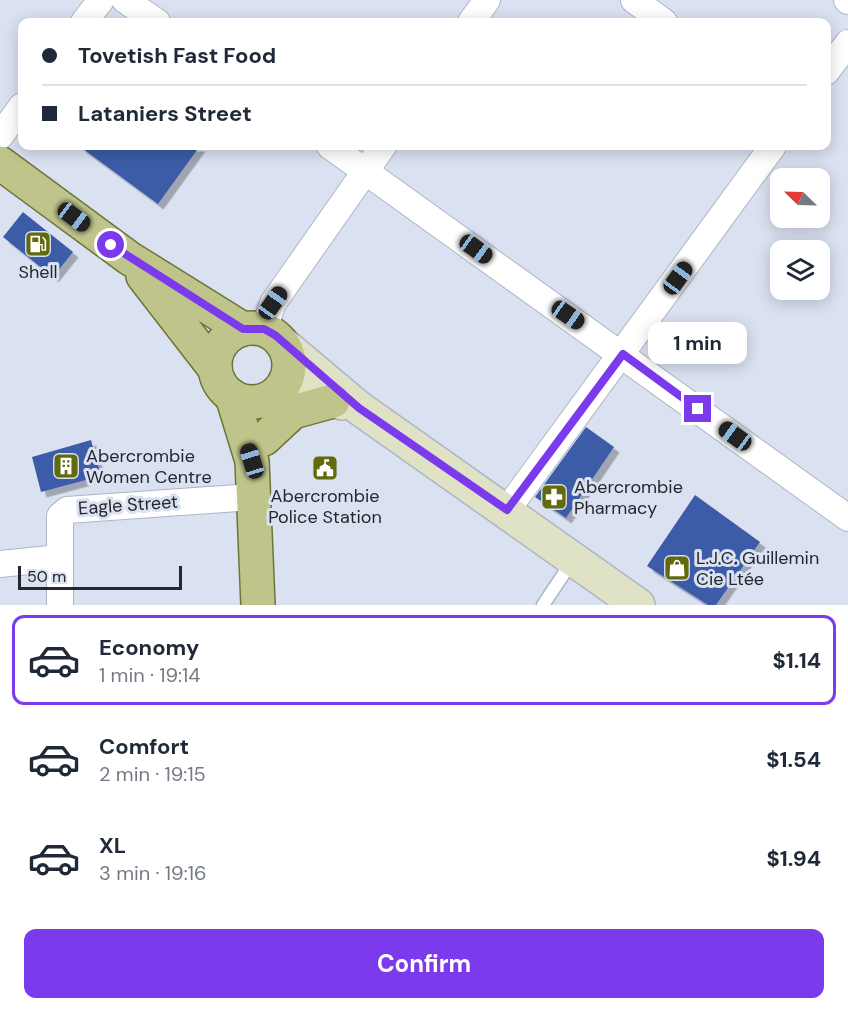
<!DOCTYPE html>
<html lang="en">
<head>
<meta charset="utf-8">
<style>
  :root { --surface:#fff; --page:#f6f6f7; --text:#1f2937; --muted:#747a83; --line:#e0e1e3; --accent:#7c3aed }
  body { margin:0; font-family:"DM Sans",sans-serif; background:var(--page); color:var(--text); height:100vh; display:flex; flex-direction:column; font-size:22px; white-space:nowrap }
  * { box-sizing:border-box; margin:0 }
  p { font-size:20px; color:var(--muted) }
  .icon { flex:none; width:33px; height:33px; fill:none; stroke:currentColor; stroke-width:2; stroke-linecap:round; stroke-linejoin:round }
  .map { position:relative; height:605px; overflow:hidden }
  .sheet { display:flex; flex-direction:column; background:var(--surface); flex:1 }
  .sheet>* { flex:none }
  .hud { position:absolute; left:18px; top:18px; width:813px; height:132px; border-radius:12px; box-shadow:0 3px 15px #0003; display:grid; align-content:center; height:132px; padding:0 24px; background:var(--surface) }
  .needle { width:39px; rotate:293deg }
  .controls { position:absolute; left:770px; top:168px; display:grid; gap:12px }
  .controls a { display:grid; place-items:center; width:60px; height:60px; border-radius:12px; background:var(--surface); box-shadow:0 3px 15px #0003; font-size:30px }
  .scale { position:absolute; left:18px; bottom:15px; width:164px; box-sizing:border-box; padding-left:6px; border:3px solid #24272d; border-top:0; font-size:16px; line-height:21px; white-space:nowrap; color:#24272d; -webkit-text-stroke:4px #dae1f1; paint-order:stroke }
  .end { position:absolute; width:27px; height:27px; margin:-14px; border:8px solid #7c3aed; background:#fff; box-shadow:0 0 0 3px #fff }
  .from { border-radius:50% }
  .bubble { position:absolute; height:42px; border-radius:12px; background:var(--surface); box-shadow:0 3px 15px #0003; font-size:20px; font-weight:700; line-height:42px; text-align:center }
  .car { position:absolute; width:18px; height:36px; margin:-18px -9px; border-radius:8px; box-shadow:0 0 4px 2px #0007; background:linear-gradient(#222 24%,#8ab4d8 0 40%,#222 0 76%,#8ab4d8 0 86%,#222 0) }
  .hud b { display:flex; align-items:center; gap:21px; height:57px; font-size:22px }
  .hud b+b { border-top:2px solid var(--line) }
  .hud i { width:15px; height:15px; background:var(--text) }
  ul { padding:10px 0 0; list-style:none }
  li { display:flex; align-items:center; gap:18px; height:90px; margin:0 12px 9px; padding:0 12px; border:3px solid transparent; border-radius:12px }
  li div { flex:1 }
  li b { display:block; font-size:22px }
  li em { font-style:normal; font-weight:700 }
  li.active { border-color:var(--accent) }
  li>.icon { width:54px; height:54px; stroke-width:1.5 }
  .action { display:flex; gap:12px; margin-top:auto; padding:12px 24px }
  .action a { flex:1; height:69px; border-radius:12px; background:var(--accent); color:#fff; font-size:24px; font-weight:700; line-height:69px; text-align:center }
  .map>svg:first-child { display:block }
  .building { fill:#3e5ba7; filter:url(#shadow) }
  .lines { fill:none; stroke-linecap:round; stroke-linejoin:round }
  .service-casing { stroke:#aeb5c5; stroke-width:15 }
  .minor-casing { stroke:#aeb5c5; stroke-width:28 }
  .secondary-casing { stroke:#aeb5c5; stroke-width:36 }
  .primary-casing { stroke:#6d7437; stroke-width:36 }
  .service { stroke:#fff; stroke-width:12 }
  .minor { stroke:#fff; stroke-width:26 }
  .secondary { stroke:#dfe2c4; stroke-width:33 }
  .primary { stroke:#bfc58a; stroke-width:33 }
  .route { stroke:#7c3aed; stroke-width:8 }
  .labels { text-anchor:middle; dominant-baseline:central; stroke-width:6; stroke-linejoin:round; paint-order:stroke }
  .poi-label { font-size:18px; fill:#24272d; stroke:#dae1f1; text-anchor:start }
  .street-label { font-size:18px; fill:#24272d; stroke:#dae1f1 }
</style>
</head>
<body>
<div class="map">
<svg width="848" height="605" viewBox="0 0 848 605">
  <defs>
    <filter id="shadow"><feDropShadow dx="5.5" dy="5.5" stdDeviation="0" flood-color="#0004"/></filter>
  </defs>
  <rect width="100%" height="100%" fill="#dae1f1"/>
  <!-- building -->
  <g class="building">
    <polygon points="79,146 200,146 158,204"/>
    <polygon points="23,212 73,252 53,277 3,237"/>
    <polygon points="586,427 614,447 566,518 535,497"/>
    <polygon points="91,440 101,476 41,492 32,457"/>
    <polygon points="695,495 760,542 716,605 708,605 647,566"/>
  </g>
  <g class="lines">
    <defs>
      <polyline id="service" points="543,605 573,560"/>
      <g id="minor">
        <polyline points="125,0 157,22"/>
        <polyline points="634,0 664,22"/>
        <polyline points="847,0 848,1"/>
        <polyline points="84,22 101,0"/>
        <polyline points="471,22 487,0"/>
        <polyline points="826,72 848,43"/>
        <polyline points="0,136 22,106"/>
        <polyline points="330,146 848,518"/>
        <polyline points="264,329 273,303 383,146"/>
        <polyline points="507,510 773,146"/>
        <polyline points="0,564 59,558"/>
        <polyline points="60,605 60,516 67,510 252,497"/>
      </g>
      <g id="secondary">
        <polyline points="283,344 359,408 638,605"/>
        <polyline points="281,388 342,403"/>
      </g>
      <g id="primary">
        <polyline points="0,163 129,258 243,329"/>
        <polyline points="143,276 215,369"/>
        <circle cx="252" cy="365" r="37"/>
        <polyline points="232,396 252,461 258,605"/>
        <polyline points="264,439 293,412 333,401"/>
      </g>
    </defs>
    <!-- service casing -->
    <use href="#service" class="service-casing"/>
    <!-- minor casing -->
    <use href="#minor" class="minor-casing"/>
    <!-- secondary casing -->
    <use href="#secondary" class="secondary-casing"/>
    <!-- primary casing -->
    <use href="#primary" class="primary-casing"/>
    <!-- service -->
    <use href="#service" class="service"/>
    <!-- minor -->
    <use href="#minor" class="minor"/>
    <!-- secondary -->
    <use href="#secondary" class="secondary"/>
    <!-- primary -->
    <use href="#primary" class="primary"/>
  </g>
  <g class="lines">
    <!-- route -->
    <polyline class="route" points="111,245 243,329 264,329 275,335 359,408 507,510 623,354 698,409"/>
  </g>
  <!-- icons -->
  <defs>
    <symbol id="fuel-square" viewBox="-11 -11 22 22"><rect x="-9" y="-9" width="18" height="18" rx="4" fill="#636a0d" stroke="#dae1f1"/><path d="M-5.5-6h7V0h2V4h1.3V-2.5L3-4.5l.8-.8L6-3V5H2.5V1h-1V6h-7ZM-4.2-4.7v3.2H.2V-4.7Z" fill="#fff"/></symbol>
    <symbol id="building-square" viewBox="-11 -11 22 22"><rect x="-9" y="-9" width="18" height="18" rx="4" fill="#636a0d" stroke="#dae1f1"/><path d="M-4-6H4V6H1V3H-1V6H-4ZM-2.5-4.3h1.7v1.8h-1.7ZM.8-4.3h1.7v1.8H.8ZM-2.5-1h1.7V.8h-1.7ZM.8-1h1.7V.8H.8Z" fill="#fff"/></symbol>
    <symbol id="civic-square" viewBox="-11 -11 22 22"><rect x="-9" y="-9" width="18" height="18" rx="4" fill="#636a0d" stroke="#dae1f1"/><path d="M-.6-6.5H3V-4.5H.6V-3L4-1V1h2V6H-6V1h2V-1L-.6-3ZM-1.2 2.5V6h2.4V2.5Z" fill="#fff"/></symbol>
    <symbol id="pharmacy-square" viewBox="-11 -11 22 22"><rect x="-9" y="-9" width="18" height="18" rx="4" fill="#636a0d" stroke="#dae1f1"/><path d="M-2-6h4v4h4v4h-4v4h-4v-4h-4v-4h4Z" fill="#fff"/></symbol>
    <symbol id="shop-square" viewBox="-11 -11 22 22"><rect x="-9" y="-9" width="18" height="18" rx="4" fill="#636a0d" stroke="#dae1f1"/><path d="M-5-2.5h2.3a2.7 3.5 0 0 1 5.4 0H5L5.5 6h-11ZM-1.5-2.5h3a1.5 2.3 0 0 0-3 0Z" fill="#fff"/></symbol>
  </defs>
  <g fill-rule="evenodd">
    <use href="#fuel-square" x="23" y="229" width="30" height="30"/>
    <use href="#building-square" x="51" y="451" width="30" height="30"/>
    <use href="#civic-square" x="310" y="453" width="30" height="30"/>
    <use href="#pharmacy-square" x="539" y="482" width="30" height="30"/>
    <use href="#shop-square" x="662" y="553" width="30" height="30"/>
  </g>
  <g class="labels">
    <!-- poi labels -->
    <g class="poi-label">
      <text x="38" y="272" text-anchor="middle">Shell</text>
      <text x="86" y="456">Abercrombie<tspan x="86" dy="21">Women Centre</tspan></text>
      <text x="574" y="487">Abercrombie<tspan x="574" dy="21">Pharmacy</tspan></text>
      <text x="325" y="496" text-anchor="middle">Abercrombie<tspan x="325" dy="21">Police Station</tspan></text>
      <text x="696" y="558">L.J.C. Guillemin<tspan x="696" dy="21">Cie Ltée</tspan></text>
    </g>
    <!-- street labels -->
    <g class="street-label">
      <text transform="translate(128 505) rotate(-4)">Eagle Street</text>
    </g>
  </g>
</svg>
<div class="controls">
<a><svg class="needle" viewBox="-14 -14 28 28"><path d="M0-13l5 13h-10z" fill="#e53935"/><path d="M0 13l5-13h-10z" fill="#747a83"/></svg></a>
<a><svg class="icon" aria-label="layers" viewBox="0 0 24 24"><path d="M12 4l9 5-9 5-9-5zM3 14l9 5 9-5"/></svg></a>
</div>
<div class="scale">50 m</div>
<i class="end from" style="left:111px;top:245px"></i>
<i class="end" style="left:698px;top:409px"></i>
<div class="bubble" style="left:648px;top:322px;width:99px">1 min</div>
<i class="car" style="left:74px;top:217px;rotate:127deg"></i>
<i class="car" style="left:476px;top:249px;rotate:126deg"></i>
<i class="car" style="left:678px;top:278px;rotate:36deg"></i>
<i class="car" style="left:273px;top:303px;rotate:35deg"></i>
<i class="car" style="left:568px;top:315px;rotate:125deg"></i>
<i class="car" style="left:735px;top:436px;rotate:306deg"></i>
<i class="car" style="left:252px;top:461px;rotate:343deg"></i>
<div class="hud">
<b><i class="from"></i>Tovetish Fast Food</b>
<b><i></i>Lataniers Street</b>
</div>
</div>
<section class="sheet">
<ul>
<li class="active"><svg class="icon" aria-label="car" viewBox="0 0 24 24"><path d="M5 17H2v-5l4-1 3-4h7l3 4 3 1v5h-3M9 17h6M6 11h13"/><circle cx="7" cy="17" r="2"/><circle cx="17" cy="17" r="2"/></svg><div><b>Economy</b><p>1 min · 19:14</p></div><em>$1.14</em></li>
<li><svg class="icon" aria-label="car" viewBox="0 0 24 24"><path d="M5 17H2v-5l4-1 3-4h7l3 4 3 1v5h-3M9 17h6M6 11h13"/><circle cx="7" cy="17" r="2"/><circle cx="17" cy="17" r="2"/></svg><div><b>Comfort</b><p>2 min · 19:15</p></div><em>$1.54</em></li>
<li><svg class="icon" aria-label="car" viewBox="0 0 24 24"><path d="M5 17H2v-5l4-1 3-4h7l3 4 3 1v5h-3M9 17h6M6 11h13"/><circle cx="7" cy="17" r="2"/><circle cx="17" cy="17" r="2"/></svg><div><b>XL</b><p>3 min · 19:16</p></div><em>$1.94</em></li>
</ul>
<div class="action"><a>Confirm</a></div>
</section>
</body>
</html>
